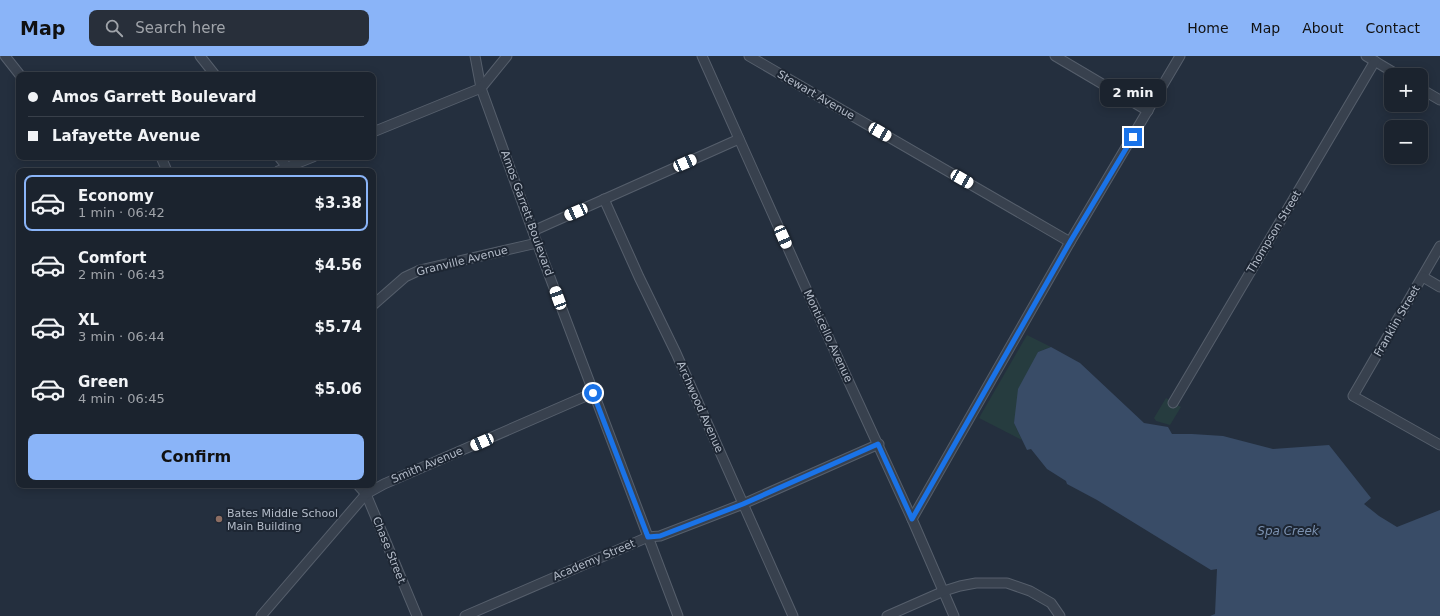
<!DOCTYPE html>
<html lang="en">
<head>
<meta charset="utf-8">
<style>
  :root { --surface:#1b232e; --page:#282f3a; --text:#f1f3f6; --muted:#a0a4aa; --line:#39404a; --accent:#8ab4f8 }
  body { margin:0; font-family:"DejaVu Sans",sans-serif; background:var(--page); color:var(--text); height:100vh; display:flex; flex-direction:column; font-size:15px; white-space:nowrap }
  * { box-sizing:border-box; margin:0 }
  p { font-size:13px; color:var(--muted) }
  .icon { flex:none; width:22px; height:22px; fill:none; stroke:currentColor; stroke-width:2; stroke-linecap:round; stroke-linejoin:round }
  .map { position:relative; flex:1; overflow:hidden }
  .panel { position:absolute; left:16px; top:112px; width:360px; height:320px; display:flex; flex-direction:column; background:var(--surface); border-radius:8px; box-shadow:0 2px 10px #0003,0 0 0 1px var(--line) }
  .panel>* { flex:none }
  .hud { position:absolute; left:16px; top:16px; width:360px; height:88px; border-radius:8px; box-shadow:0 2px 10px #0003,0 0 0 1px var(--line); display:grid; align-content:center; height:88px; padding:0 12px; background:var(--surface) }
  .fabs { position:absolute; left:1384px; top:12px; display:grid; gap:8px }
  .fabs a { display:grid; place-items:center; width:44px; height:44px; border-radius:8px; background:var(--surface); box-shadow:0 2px 10px #0003,0 0 0 1px var(--line); font-size:20px }
  .end { position:absolute; width:18px; height:18px; margin:-9px; border:5px solid #1a73e8; background:#fff; box-shadow:0 0 0 2px #fff }
  .from { border-radius:50% }
  .bubble { position:absolute; height:28px; border-radius:8px; background:var(--surface); box-shadow:0 2px 10px #0003,0 0 0 1px var(--line); font-size:13px; font-weight:600; line-height:28px; text-align:center }
  .car { position:absolute; width:12px; height:24px; margin:-12px -6px; border-radius:5px; box-shadow:0 0 3px 1px #0007; background:linear-gradient(#fff 24%,#345 0 40%,#fff 0 76%,#345 0 86%,#fff 0) }
  .hud b { display:flex; align-items:center; gap:14px; height:38px; font-size:15px }
  .hud b+b { border-top:1px solid var(--line) }
  .hud i { width:10px; height:10px; background:var(--text) }
  ul { padding:7px 0 0; list-style:none }
  li { display:flex; align-items:center; gap:12px; height:56px; margin:0 8px 6px; padding:0 4px; border:2px solid transparent; border-radius:8px }
  li div { flex:1 }
  li b { display:block; font-size:15px }
  li em { font-style:normal; font-weight:600 }
  li.current { border-color:var(--accent) }
  li>.icon { width:36px; height:36px; stroke-width:1.5 }
  .cta { display:flex; gap:8px; margin-top:auto; padding:8px 12px }
  .cta a { flex:1; height:46px; border-radius:8px; background:var(--accent); color:#111; font-size:16px; font-weight:600; line-height:46px; text-align:center }
  header { display:flex; align-items:center; gap:24px; box-sizing:border-box; height:56px; padding:0 20px; background:var(--accent); color:#111 }
  header strong { font-size:19px }
  nav { display:flex; gap:22px; margin-inline-start:auto; font-size:14px }
  .search { width:280px; height:36px; background:var(--page); display:flex; align-items:center; gap:10px; box-sizing:border-box; padding:0 14px; border-radius:8px; color:var(--muted); font-size:15px }
  .map>svg:first-child { display:block }
  .green { fill:#263c3f }
  .water { fill:#394c67 }
  .lines { fill:none; stroke-linecap:round; stroke-linejoin:round }
  .street-casing { stroke:#565f6c; stroke-width:11 }
  .street { stroke:#38414e; stroke-width:9 }
  .route { stroke:#1a73e8; stroke-width:5 }
  .education-dot { fill:#8d6e63; stroke:#1d2633; stroke-width:1.5 }
  .labels { text-anchor:middle; dominant-baseline:central; stroke-width:4; stroke-linejoin:round; paint-order:stroke }
  .street-label { font-size:11px; fill:#b4bcc9; stroke:#1d2633 }
  .poi-label { font-size:11px; fill:#b4bcc9; stroke:#1d2633; text-anchor:start }
  .water-label { font-size:12px; font-style:italic; fill:#7c92b1; stroke:#1d2633 }
</style>
</head>
<body>
<header>
<strong>Map</strong>
<div class="search"><svg class="icon" aria-label="search" viewBox="0 0 24 24"><circle cx="10" cy="10" r="6"/><path d="M15 15l6 6"/></svg>Search here</div>
<nav><a>Home</a><a>Map</a><a>About</a><a>Contact</a></nav>
</header>
<div class="map">
<svg width="1440" height="560" viewBox="0 0 1440 560">
  <rect width="100%" height="100%" fill="#242f3e"/>
  <!-- green -->
  <g class="green">
    <polygon points="1027,279 1051,291 1038,296 1014,367 1022,384 979,362"/>
    <polygon points="1166,342 1181,351 1170,369 1156,365 1154,362"/>
  </g>
  <!-- water -->
  <polygon class="water" points="1051,291 1080,307 1144,367 1168,371 1172,378 1192,378 1223,380 1273,393 1329,389 1371,442 1364,448 1379,460 1397,471 1440,454 1440,560 1210,560 1215,558 1217,513 1211,514 1097,444 1067,428 1066,425 1047,413 1031,393 1027,394 1014,367 1018,333 1038,296"/>
  <g class="lines">
    <defs>
      <g id="street">
        <polyline points="5,0 20,19"/>
        <polyline points="200,0 215,19"/>
        <polyline points="475,0 481,32 537,187 678,560"/>
        <polyline points="702,0 808,237 912,463 954,560"/>
        <polyline points="749,0 1070,186"/>
        <polyline points="1055,0 1148,55"/>
        <polyline points="1366,0 1398,19"/>
        <polyline points="1421,33 1440,44"/>
        <polyline points="373,76 481,32 507,0"/>
        <polyline points="161,101 167,115"/>
        <polyline points="279,101 287,111"/>
        <polyline points="278,115 313,101"/>
        <polyline points="604,143 639,221 676,297 793,560"/>
        <polyline points="533,175 739,83"/>
        <polyline points="1440,190 1353,340 1440,389"/>
        <polyline points="1423,221 1440,231"/>
        <polyline points="373,249 405,221 420,214 537,187"/>
        <polyline points="1173,347 1375,5"/>
        <polyline points="358,429 366,438 417,560"/>
        <polyline points="912,463 1070,186 1180,0"/>
        <polyline points="261,560 366,438 384,428 593,337"/>
        <polyline points="465,560 648,481 660,480 743,448 879,388"/>
        <polyline points="887,560 944,535 960,530 976,527 1007,527 1030,535 1051,547 1060,560"/>
      </g>
    </defs>
    <!-- street casing -->
    <use href="#street" class="street-casing"/>
    <!-- street -->
    <use href="#street" class="street"/>
  </g>
  <g class="lines">
    <!-- route -->
    <polyline class="route" points="593,337 648,481 660,480 743,448 878,388 912,463 1070,186 1133,81"/>
  </g>
  <!-- markers -->
  <circle class="education-dot" cx="219" cy="463" r="4"/>
  <g class="labels">
    <!-- street labels -->
    <g class="street-label">
      <text transform="translate(816 39) rotate(30)">Stewart Avenue</text>
      <text transform="translate(527 157) rotate(70)">Amos Garrett Boulevard</text>
      <text transform="translate(1274 176) rotate(-59)">Thompson Street</text>
      <text transform="translate(462 205) rotate(-14)">Granville Avenue</text>
      <text transform="translate(1397 265) rotate(-60)">Franklin Street</text>
      <text transform="translate(828 280) rotate(65)">Monticello Avenue</text>
      <text transform="translate(700 351) rotate(66)">Archwood Avenue</text>
      <text transform="translate(427 409) rotate(-23)">Smith Avenue</text>
      <text transform="translate(389 494) rotate(68)">Chase Street</text>
      <text transform="translate(594 504) rotate(-23)">Academy Street</text>
    </g>
    <!-- poi labels -->
    <g class="poi-label">
      <text x="227" y="457">Bates Middle School<tspan x="227" dy="13">Main Building</tspan></text>
    </g>
    <!-- water labels -->
    <g class="water-label">
      <text x="1288" y="475">Spa Creek</text>
    </g>
  </g>
</svg>
<div class="fabs">
<a>+</a>
<a>−</a>
</div>
<i class="end from" style="left:593px;top:337px"></i>
<i class="end" style="left:1133px;top:81px"></i>
<div class="bubble" style="left:1100px;top:23px;width:66px">2 min</div>
<i class="car" style="left:880px;top:76px;rotate:120deg"></i>
<i class="car" style="left:685px;top:107px;rotate:66deg"></i>
<i class="car" style="left:962px;top:123px;rotate:120deg"></i>
<i class="car" style="left:576px;top:156px;rotate:246deg"></i>
<i class="car" style="left:783px;top:181px;rotate:156deg"></i>
<i class="car" style="left:558px;top:242px;rotate:340deg"></i>
<i class="car" style="left:482px;top:386px;rotate:246deg"></i>
<div class="hud">
<b><i class="from"></i>Amos Garrett Boulevard</b>
<b><i></i>Lafayette Avenue</b>
</div>
<section class="panel">
<ul>
<li class="current"><svg class="icon" aria-label="car" viewBox="0 0 24 24"><path d="M5 17H2v-5l4-1 3-4h7l3 4 3 1v5h-3M9 17h6M6 11h13"/><circle cx="7" cy="17" r="2"/><circle cx="17" cy="17" r="2"/></svg><div><b>Economy</b><p>1 min · 06:42</p></div><em>$3.38</em></li>
<li><svg class="icon" aria-label="car" viewBox="0 0 24 24"><path d="M5 17H2v-5l4-1 3-4h7l3 4 3 1v5h-3M9 17h6M6 11h13"/><circle cx="7" cy="17" r="2"/><circle cx="17" cy="17" r="2"/></svg><div><b>Comfort</b><p>2 min · 06:43</p></div><em>$4.56</em></li>
<li><svg class="icon" aria-label="car" viewBox="0 0 24 24"><path d="M5 17H2v-5l4-1 3-4h7l3 4 3 1v5h-3M9 17h6M6 11h13"/><circle cx="7" cy="17" r="2"/><circle cx="17" cy="17" r="2"/></svg><div><b>XL</b><p>3 min · 06:44</p></div><em>$5.74</em></li>
<li><svg class="icon" aria-label="car" viewBox="0 0 24 24"><path d="M5 17H2v-5l4-1 3-4h7l3 4 3 1v5h-3M9 17h6M6 11h13"/><circle cx="7" cy="17" r="2"/><circle cx="17" cy="17" r="2"/></svg><div><b>Green</b><p>4 min · 06:45</p></div><em>$5.06</em></li>
</ul>
<div class="cta"><a>Confirm</a></div>
</section>
</div>
</body>
</html>
